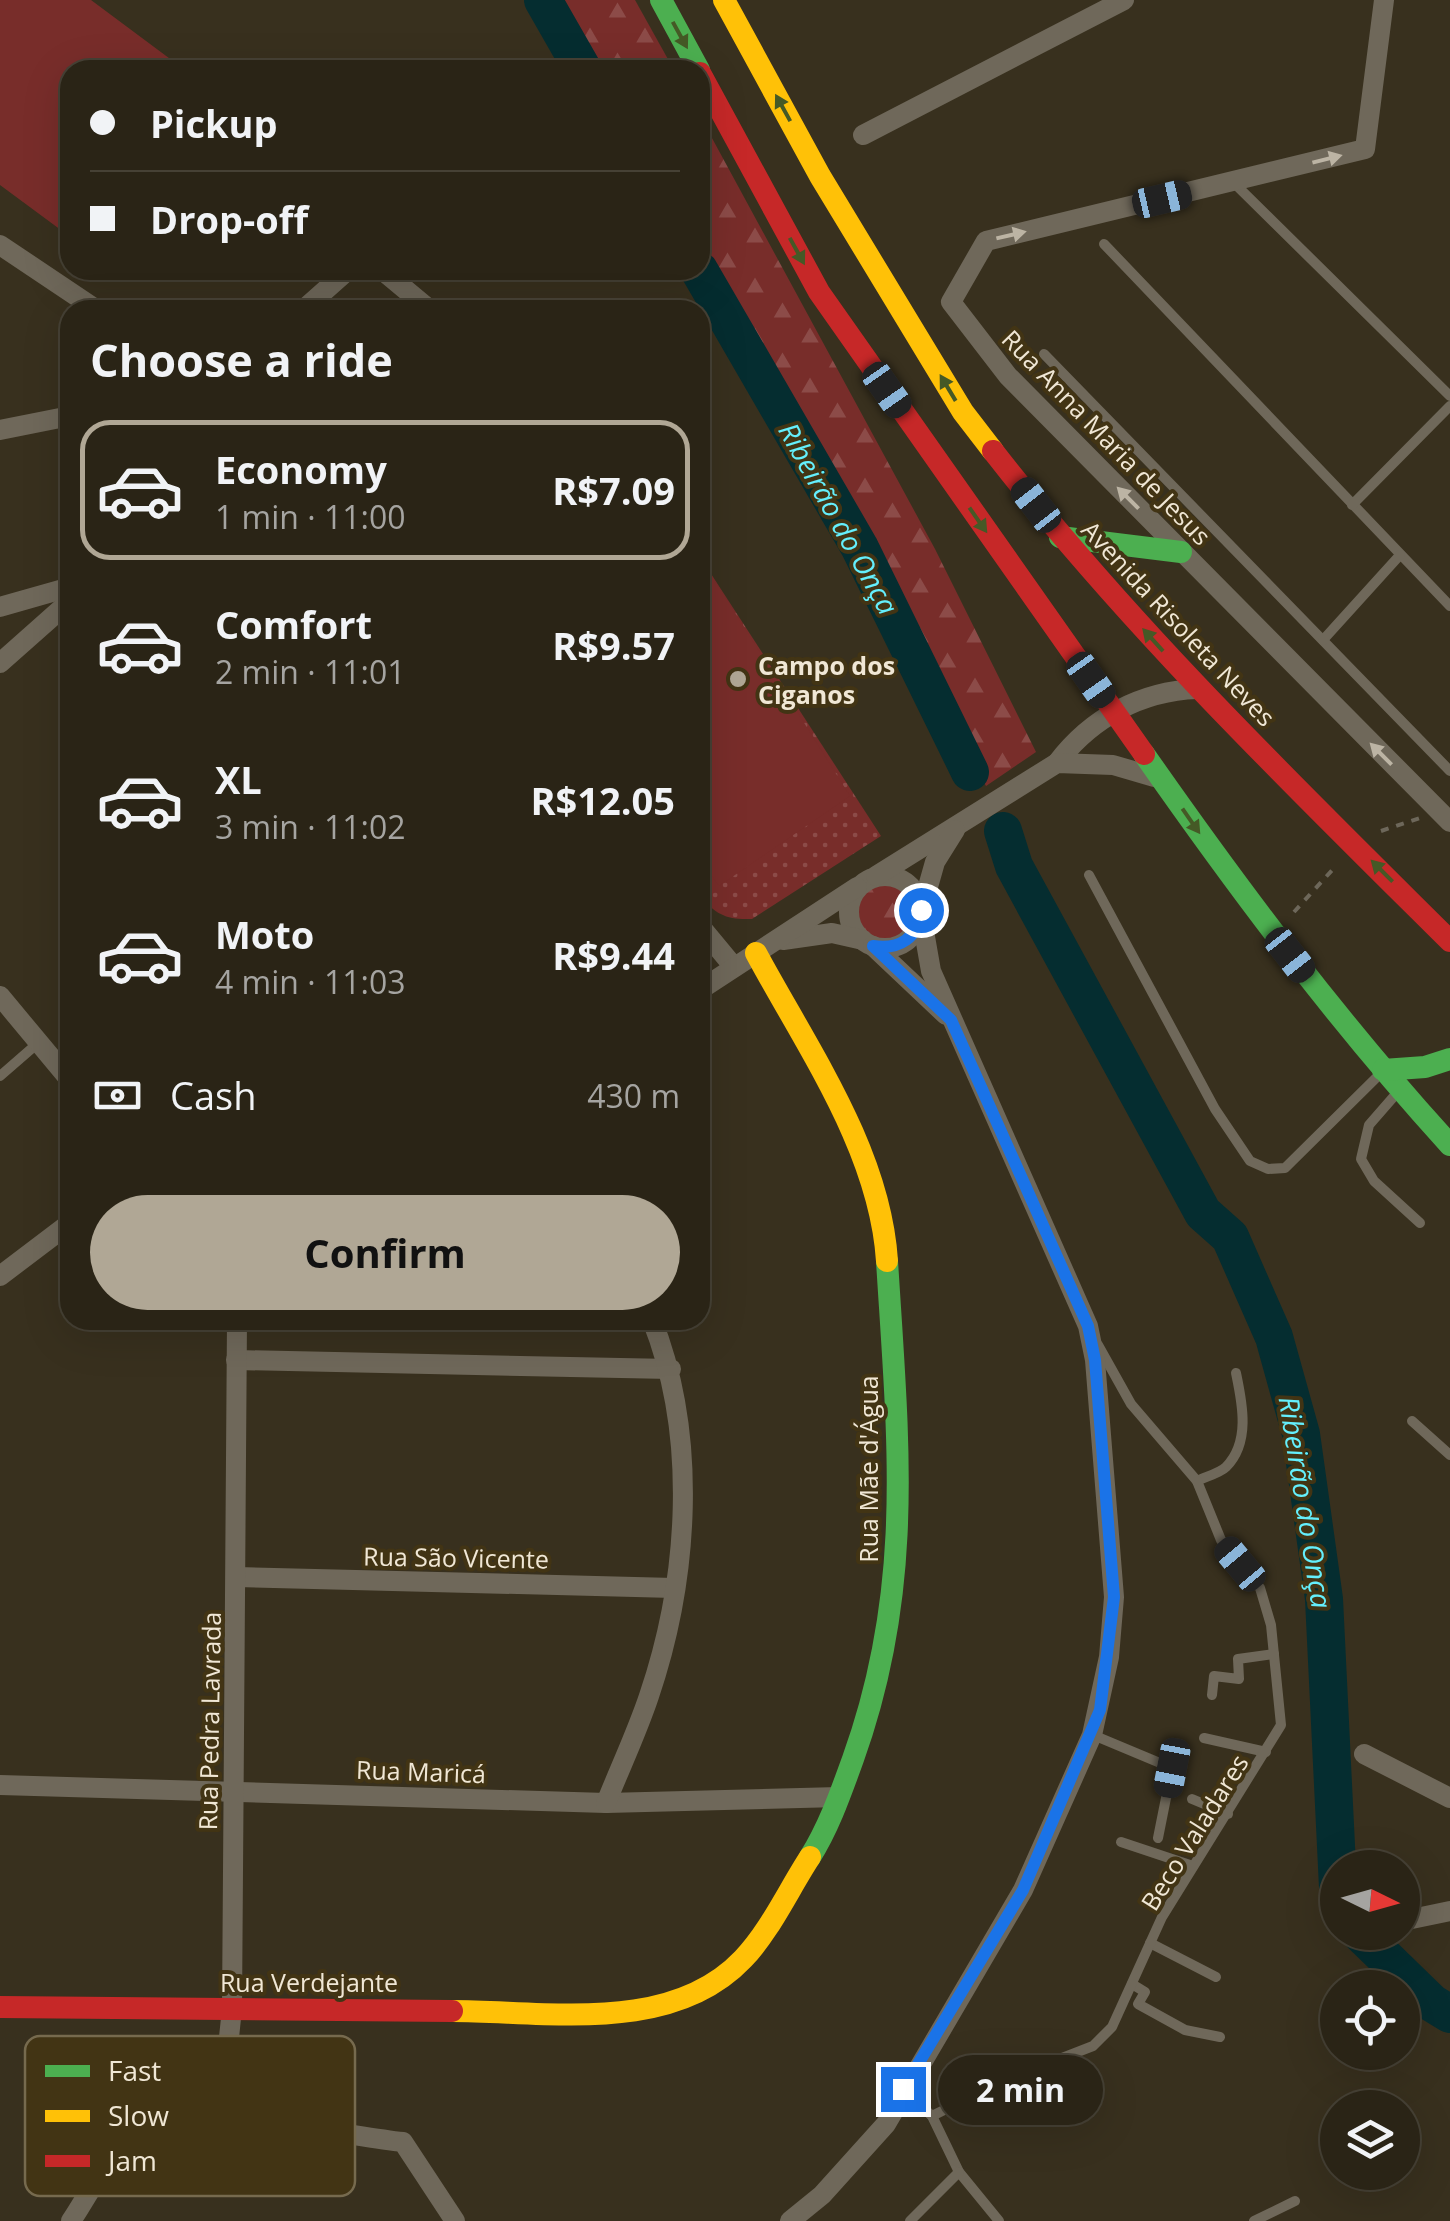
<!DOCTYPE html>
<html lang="en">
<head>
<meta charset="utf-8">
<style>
  :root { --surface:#2a2416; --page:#363023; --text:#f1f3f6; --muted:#a5a4a1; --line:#464135; --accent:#b0a795 }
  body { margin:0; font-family:"Open Sans",sans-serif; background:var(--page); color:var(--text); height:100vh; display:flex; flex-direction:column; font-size:38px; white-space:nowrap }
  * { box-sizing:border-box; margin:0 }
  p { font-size:32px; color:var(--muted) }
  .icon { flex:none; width:55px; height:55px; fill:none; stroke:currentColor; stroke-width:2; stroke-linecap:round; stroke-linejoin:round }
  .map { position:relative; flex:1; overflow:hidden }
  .drawer { position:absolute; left:60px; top:300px; width:650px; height:1030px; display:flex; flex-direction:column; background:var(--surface); border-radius:30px; box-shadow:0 10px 40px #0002,0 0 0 2px var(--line) }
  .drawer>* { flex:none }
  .top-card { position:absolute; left:60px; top:60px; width:650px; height:220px; border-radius:30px; box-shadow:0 10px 40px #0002,0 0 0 2px var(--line); display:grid; align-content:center; height:220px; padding:0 30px; background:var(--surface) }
  .needle { width:65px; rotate:95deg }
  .buttons { position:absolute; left:1320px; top:1850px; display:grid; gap:20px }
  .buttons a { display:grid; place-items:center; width:100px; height:100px; border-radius:50%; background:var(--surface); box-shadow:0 10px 40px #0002,0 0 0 2px var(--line); font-size:50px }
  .end { position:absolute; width:45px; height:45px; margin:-22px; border:12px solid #1a73e8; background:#fff; box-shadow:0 0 0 5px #fff }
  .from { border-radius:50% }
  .bubble { position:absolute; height:70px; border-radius:35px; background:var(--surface); box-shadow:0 10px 40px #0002,0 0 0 2px var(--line); font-size:32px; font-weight:700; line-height:70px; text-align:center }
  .car { position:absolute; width:30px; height:60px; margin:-30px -15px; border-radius:12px; box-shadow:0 0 8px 2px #0007; background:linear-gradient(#222 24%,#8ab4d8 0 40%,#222 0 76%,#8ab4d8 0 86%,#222 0) }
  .top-card b { display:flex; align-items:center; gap:35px; height:95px; font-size:38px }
  .top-card b+b { border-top:2px solid var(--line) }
  .top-card i { width:25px; height:25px; background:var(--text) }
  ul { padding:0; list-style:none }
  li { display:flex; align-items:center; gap:30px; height:140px; margin:0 20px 15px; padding:0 10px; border:5px solid transparent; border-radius:30px }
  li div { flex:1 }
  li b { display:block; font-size:38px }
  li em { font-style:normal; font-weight:700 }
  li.active { border-color:var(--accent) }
  li>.icon { width:90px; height:90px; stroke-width:1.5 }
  h2 { padding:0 30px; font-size:45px; line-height:120px }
  .pay { display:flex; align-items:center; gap:25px; height:110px; padding:0 30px; font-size:38px }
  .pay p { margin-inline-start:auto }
  .action { display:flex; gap:20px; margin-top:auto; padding:20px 30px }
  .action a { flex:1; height:115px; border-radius:60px; background:var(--accent); color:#111; font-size:40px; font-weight:700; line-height:115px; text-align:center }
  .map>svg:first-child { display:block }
  .grass { fill:url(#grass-dots) }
  .forest { fill:url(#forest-firs) }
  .pitch { fill:#782d2a }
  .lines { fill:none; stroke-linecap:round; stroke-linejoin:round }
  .river { stroke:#052d30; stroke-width:38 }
  .path { stroke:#6d675a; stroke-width:4; stroke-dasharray:8 8; stroke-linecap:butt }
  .lane { stroke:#6f685a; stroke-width:10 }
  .street { stroke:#6f685a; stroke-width:20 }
  .fast { stroke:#4caf50; stroke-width:22 }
  .slow { stroke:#ffc107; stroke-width:22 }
  .jam { stroke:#c62828; stroke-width:22 }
  .oneway { fill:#455926 }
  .oneway2 { fill:#bcb4a4 }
  .route { stroke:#1a73e8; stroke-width:12 }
  .poi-dot { fill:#b0a795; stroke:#423414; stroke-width:4 }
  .labels { text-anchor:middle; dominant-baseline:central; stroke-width:8; stroke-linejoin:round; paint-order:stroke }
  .street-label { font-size:25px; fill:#f0e7d5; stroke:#423414 }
  .poi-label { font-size:25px; font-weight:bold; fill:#f0e7d5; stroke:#423414; text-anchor:start }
  .water-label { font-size:28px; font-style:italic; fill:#64effc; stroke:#423414 }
  .key { fill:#423414; stroke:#766a4e; stroke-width:2.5 }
  .key-label { font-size:28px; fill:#f0e7d5 }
</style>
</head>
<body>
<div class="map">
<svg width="1450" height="2221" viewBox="0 0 1450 2221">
  <defs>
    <pattern id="grass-dots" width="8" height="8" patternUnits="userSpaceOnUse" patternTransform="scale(2.5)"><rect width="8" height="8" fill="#782d2a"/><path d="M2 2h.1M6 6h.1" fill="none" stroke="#8c4b48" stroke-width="1.8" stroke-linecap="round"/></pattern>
    <pattern id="forest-firs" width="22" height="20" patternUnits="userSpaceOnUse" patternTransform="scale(2.5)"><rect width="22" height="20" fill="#782d2a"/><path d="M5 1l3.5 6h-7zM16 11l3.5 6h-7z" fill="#8c4b48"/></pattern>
  </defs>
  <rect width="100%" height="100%" fill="#38301e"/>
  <!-- grass -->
  <path class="grass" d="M702 560 881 836 752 919C727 920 716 915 700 896Z"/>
  <!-- forest -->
  <g class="forest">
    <polygon points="552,0 635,0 674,70 593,70"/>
    <polygon points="700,116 935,549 1036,752 986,786 898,612 700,256"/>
    <circle cx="886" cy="912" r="29"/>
  </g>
  <!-- pitch -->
  <g class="pitch">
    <polygon points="0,0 91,0 185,70 70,70 69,236 0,185"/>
    <polygon points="702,560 850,796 719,886 700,860"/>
  </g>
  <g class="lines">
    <!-- river -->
    <g class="river">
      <polyline points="543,0 583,70"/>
      <polyline points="699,270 860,548 970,772"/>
      <polyline points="1003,831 1014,866 1203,1213 1230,1237 1274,1337 1301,1434 1324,1599 1338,1887"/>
      <polyline points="1359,1932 1432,2003 1450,2014"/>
    </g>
    <!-- path -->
    <g class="path">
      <polyline points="1381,831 1420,818"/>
      <polyline points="1294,912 1335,867"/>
    </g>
    <!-- lane -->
    <g class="lane">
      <polyline points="1234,183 1450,396"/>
      <polyline points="1104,244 1450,606"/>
      <polyline points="1044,354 1450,771"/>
      <polyline points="1352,505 1450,406"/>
      <polyline points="1323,640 1400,555"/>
      <polyline points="1089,875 1215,1109 1250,1161 1268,1169 1285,1168 1377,1077"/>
      <polyline points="0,1076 38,1043"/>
      <polyline points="1396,1094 1369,1125 1361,1159 1374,1181 1420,1223"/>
      <polyline points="1412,1421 1450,1455"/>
      <path d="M1197 1481C1205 1477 1220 1473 1226 1467 1251 1442 1242 1402 1236 1373"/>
      <polyline points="1212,1695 1214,1676 1239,1679 1238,1659 1274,1654"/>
      <polyline points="1093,1735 1172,1768 1158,1838"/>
      <polyline points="1204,1738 1266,1752"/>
      <polyline points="1192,1799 1228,1814"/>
      <polyline points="1121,1842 1193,1866"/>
      <polyline points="1150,1943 1216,1977"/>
      <polyline points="1132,1984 1145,1992 1138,2004 1185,2030 1220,2037"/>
      <polyline points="904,2090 932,2116 959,2172 999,2221"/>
      <polyline points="932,2116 998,2083 1093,2046 1112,2027 1162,1917 1281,1725 1271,1625 1260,1588 1221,1540 1197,1481 1131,1404 1098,1345"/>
      <polyline points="910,2221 959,2172"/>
      <polyline points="1254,2221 1295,2201"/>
    </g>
    <!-- street -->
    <g class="street">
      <polyline points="1384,0 1365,149 986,241 951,302 1008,376 1450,822"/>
      <polyline points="863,135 1124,0"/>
      <polyline points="0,245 97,310"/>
      <polyline points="382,270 430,310"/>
      <polyline points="303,310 348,270"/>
      <polyline points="0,430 70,416"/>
      <polyline points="0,607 70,587"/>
      <polyline points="0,663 70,601"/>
      <path d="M1057 763C1091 718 1141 691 1197 689"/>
      <circle cx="885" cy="912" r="36"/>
      <polyline points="876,876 1057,763 1113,765 1154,777"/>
      <polyline points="922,908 935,862 955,830"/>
      <polyline points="700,926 734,967"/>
      <polyline points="783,940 832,933 863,940"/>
      <polyline points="873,946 946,1015"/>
      <polyline points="700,990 857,887"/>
      <polyline points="0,996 70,1080"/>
      <polyline points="0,1276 70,1223"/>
      <polyline points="236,1360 671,1369"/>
      <polyline points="237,1577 674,1588"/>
      <polyline points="1364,1754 1450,1798"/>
      <polyline points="0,1785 606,1803 839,1797"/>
      <path d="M606 1803C620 1768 637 1732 649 1696 689 1578 698 1436 652 1320"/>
      <polyline points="1402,1921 1450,1911"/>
      <polyline points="220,2122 232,2009 237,1320"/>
      <path d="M71 2221C86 2199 104 2162 125 2147 193 2099 325 2133 403 2142L455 2221"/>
      <polyline points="790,2221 822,2195 886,2124 1023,1890 1092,1735 1109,1657 1114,1597 1095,1360 1088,1326 931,971 921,914"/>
    </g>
    <!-- fast -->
    <g class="fast">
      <polyline points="661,0 699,70"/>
      <polyline points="1060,537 1181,552"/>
      <path d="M1144 754C1239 890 1338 1022 1450 1145"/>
      <polyline points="1383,1070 1425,1067 1450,1059"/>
      <path d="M810 1857C829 1827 841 1792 853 1759 915 1587 898 1439 887 1261"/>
    </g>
    <!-- slow -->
    <g class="slow">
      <polyline points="724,0 820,176 963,412 993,451"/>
      <path d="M756 953C807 1048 880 1150 887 1261"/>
      <path d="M452 2011C546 2011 671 2035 743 1959 770 1931 789 1889 810 1857"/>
    </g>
    <!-- jam -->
    <g class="jam">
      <polyline points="700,73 819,292 1144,754"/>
      <path d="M993 451C1131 628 1291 783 1450 941"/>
      <polyline points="0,2007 452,2011"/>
    </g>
  </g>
  <!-- one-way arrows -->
  <defs><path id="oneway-solid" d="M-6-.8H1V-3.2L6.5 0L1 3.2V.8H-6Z" transform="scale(2.5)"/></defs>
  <g class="oneway">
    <use href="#oneway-solid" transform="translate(680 35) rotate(61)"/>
    <use href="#oneway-solid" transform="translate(783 108) rotate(-119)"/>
    <use href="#oneway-solid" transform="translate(797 251) rotate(61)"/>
    <use href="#oneway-solid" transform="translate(948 388) rotate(-121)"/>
    <use href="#oneway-solid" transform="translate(978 520) rotate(55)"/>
    <use href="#oneway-solid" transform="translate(1153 640) rotate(-132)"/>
    <use href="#oneway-solid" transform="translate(1191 821) rotate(55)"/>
    <use href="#oneway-solid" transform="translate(1382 871) rotate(-135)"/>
  </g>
  <g class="oneway2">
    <use href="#oneway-solid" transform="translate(1327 159) rotate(-14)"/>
    <use href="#oneway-solid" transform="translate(1011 235) rotate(-13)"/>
    <use href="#oneway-solid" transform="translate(1128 498) rotate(-135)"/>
    <use href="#oneway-solid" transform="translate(1381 754) rotate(-135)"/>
  </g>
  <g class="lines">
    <!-- route -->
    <path class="route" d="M903 2089 1023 1890 1100 1710 1114 1597 1095 1360 1088 1326 951 1020 873 946C900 950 918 938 921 910"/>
  </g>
  <!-- markers -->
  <circle class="poi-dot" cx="738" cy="679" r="10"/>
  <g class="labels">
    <!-- street labels -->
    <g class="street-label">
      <text transform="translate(1107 437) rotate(46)">Rua Anna Maria de Jesus</text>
      <text transform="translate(1179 623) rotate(47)">Avenida Risoleta Neves</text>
      <text transform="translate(868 1469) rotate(-90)">Rua Mãe d'Água</text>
      <text transform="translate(456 1557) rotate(1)">Rua São Vicente</text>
      <text transform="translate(209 1721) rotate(-89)">Rua Pedra Lavrada</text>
      <text transform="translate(421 1771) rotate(2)">Rua Maricá</text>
      <text transform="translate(1194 1832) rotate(-58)">Beco Valadares</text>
      <text x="309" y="1982">Rua Verdejante</text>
    </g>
    <!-- poi labels -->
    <g class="poi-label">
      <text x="758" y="665">Campo dos<tspan x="758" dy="29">Ciganos</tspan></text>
    </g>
    <!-- water labels -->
    <g class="water-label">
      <text transform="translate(839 518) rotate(61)">Ribeirão do Onça</text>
      <text transform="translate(1306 1502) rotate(81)">Ribeirão do Onça</text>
    </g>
  </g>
  <!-- legend -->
  <rect x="25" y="2036" width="330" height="160" rx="15" class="key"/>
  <rect x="45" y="2065" width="45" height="12" fill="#4caf50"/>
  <rect x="45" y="2110" width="45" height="12" fill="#ffc107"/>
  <rect x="45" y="2155" width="45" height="12" fill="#c62828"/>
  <g class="key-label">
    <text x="108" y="2081">Fast</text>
    <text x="108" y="2126">Slow</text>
    <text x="108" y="2171">Jam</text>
  </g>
</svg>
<div class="buttons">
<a><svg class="needle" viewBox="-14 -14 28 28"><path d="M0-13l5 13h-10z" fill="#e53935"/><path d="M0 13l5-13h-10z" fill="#a5a4a1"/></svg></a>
<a><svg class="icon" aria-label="locate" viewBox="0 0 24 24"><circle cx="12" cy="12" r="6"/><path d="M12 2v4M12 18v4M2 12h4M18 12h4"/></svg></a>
<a><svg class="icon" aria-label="layers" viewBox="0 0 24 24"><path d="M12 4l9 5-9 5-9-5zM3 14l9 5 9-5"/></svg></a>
</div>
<i class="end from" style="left:921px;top:910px"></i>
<i class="end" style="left:903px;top:2089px"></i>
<div class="bubble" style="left:938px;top:2055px;width:165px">2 min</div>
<i class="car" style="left:1162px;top:199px;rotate:77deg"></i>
<i class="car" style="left:887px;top:390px;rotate:145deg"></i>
<i class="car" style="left:1036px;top:505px;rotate:322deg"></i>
<i class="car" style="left:1091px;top:680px;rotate:145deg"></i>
<i class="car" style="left:1290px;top:955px;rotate:142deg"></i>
<i class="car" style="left:1240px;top:1564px;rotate:320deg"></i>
<i class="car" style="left:1172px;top:1768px;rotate:191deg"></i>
<div class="top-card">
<b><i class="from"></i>Pickup</b>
<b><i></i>Drop-off</b>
</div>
<section class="drawer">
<h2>Choose a ride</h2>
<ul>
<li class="active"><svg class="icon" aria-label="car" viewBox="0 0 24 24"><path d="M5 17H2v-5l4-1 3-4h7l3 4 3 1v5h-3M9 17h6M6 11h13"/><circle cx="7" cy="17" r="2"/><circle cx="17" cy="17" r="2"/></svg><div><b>Economy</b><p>1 min · 11:00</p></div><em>R$7.09</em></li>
<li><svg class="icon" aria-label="car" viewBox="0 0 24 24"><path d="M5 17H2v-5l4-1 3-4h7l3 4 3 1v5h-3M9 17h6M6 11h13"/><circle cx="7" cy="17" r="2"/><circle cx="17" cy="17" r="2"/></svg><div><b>Comfort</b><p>2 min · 11:01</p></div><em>R$9.57</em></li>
<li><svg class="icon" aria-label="car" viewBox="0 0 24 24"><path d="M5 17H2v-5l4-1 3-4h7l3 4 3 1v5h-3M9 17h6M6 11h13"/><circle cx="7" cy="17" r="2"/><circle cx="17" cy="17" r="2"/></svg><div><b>XL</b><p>3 min · 11:02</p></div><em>R$12.05</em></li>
<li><svg class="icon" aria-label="car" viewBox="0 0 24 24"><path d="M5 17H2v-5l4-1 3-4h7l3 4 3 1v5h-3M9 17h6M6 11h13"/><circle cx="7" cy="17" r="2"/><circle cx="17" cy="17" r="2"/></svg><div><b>Moto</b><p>4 min · 11:03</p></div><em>R$9.44</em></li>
</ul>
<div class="pay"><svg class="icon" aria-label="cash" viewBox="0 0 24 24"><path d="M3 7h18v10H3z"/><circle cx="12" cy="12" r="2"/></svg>Cash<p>430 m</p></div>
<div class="action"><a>Confirm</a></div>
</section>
</div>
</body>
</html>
